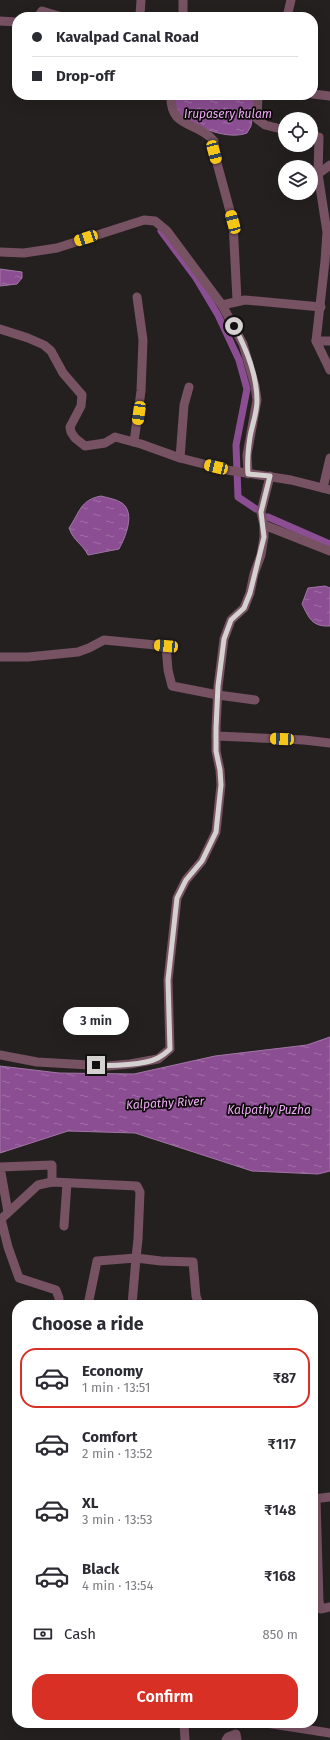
<!DOCTYPE html>
<html lang="en">
<head>
<meta charset="utf-8">
<style>
  :root { --surface:#fff; --page:#f2f2f3; --text:#2b2b33; --muted:#7c7c81; --line:#e1e1e2; --accent:#d93025 }
  body { margin:0; font-family:"Fira Sans",sans-serif; background:var(--page); color:var(--text); height:100vh; display:flex; flex-direction:column; font-size:15px; white-space:nowrap }
  * { box-sizing:border-box; margin:0 }
  p { font-size:13px; color:var(--muted) }
  .icon { flex:none; width:22px; height:22px; fill:none; stroke:currentColor; stroke-width:2; stroke-linecap:round; stroke-linejoin:round }
  .map { position:relative; flex:1; overflow:hidden }
  .details { position:absolute; left:12px; top:1300px; width:306px; height:428px; display:flex; flex-direction:column; background:var(--surface); border-radius:16px; box-shadow:0 4px 16px #0002 }
  .details>* { flex:none }
  .top-card { position:absolute; left:12px; top:12px; width:306px; height:88px; border-radius:16px; box-shadow:0 4px 16px #0002; display:grid; align-content:center; height:88px; padding:0 20px; background:var(--surface) }
  .tools { position:absolute; left:278px; top:112px; display:grid; gap:8px }
  .tools a { display:grid; place-items:center; width:40px; height:40px; border-radius:50%; background:var(--surface); box-shadow:0 4px 16px #0002; font-size:20px }
  .end { position:absolute; width:18px; height:18px; margin:-9px; border:5px solid #d5d1d1; background:#111; box-shadow:0 0 0 2px #111 }
  .from { border-radius:50% }
  .bubble { position:absolute; height:28px; border-radius:14px; background:var(--surface); box-shadow:0 4px 16px #0002; font-size:13px; font-weight:600; line-height:28px; text-align:center }
  .car { position:absolute; width:12px; height:24px; margin:-12px -6px; border-radius:5px; box-shadow:0 0 3px 1px #0007; background:linear-gradient(#f5c518 24%,#345 0 40%,#f5c518 0 76%,#345 0 86%,#f5c518 0) }
  .top-card b { display:flex; align-items:center; gap:14px; height:38px; font-size:15px }
  .top-card b+b { border-top:1px solid var(--line) }
  .top-card i { width:10px; height:10px; background:var(--text) }
  ul { padding:0; list-style:none }
  li { display:flex; align-items:center; gap:12px; height:60px; margin:0 8px 6px; padding:0 12px; border:2px solid transparent; border-radius:16px }
  li div { flex:1 }
  li b { display:block; font-size:15px }
  li em { font-style:normal; font-weight:600 }
  li.on { border-color:var(--accent) }
  li>.icon { width:36px; height:36px; stroke-width:1.5 }
  h2 { padding:0 20px; font-size:18px; line-height:48px }
  .pay { display:flex; align-items:center; gap:10px; height:44px; padding:0 20px; font-size:15px }
  .pay p { margin-inline-start:auto }
  .button { display:flex; gap:8px; margin-top:auto; padding:8px 20px }
  .button a { flex:1; height:46px; border-radius:16px; background:var(--accent); color:#fff; font-size:16px; font-weight:600; line-height:46px; text-align:center }
  .map>svg:first-child { display:block }
  .water { fill:url(#water-ripples); stroke:#a275a6 }
  .lines { fill:none; stroke-linecap:round; stroke-linejoin:round }
  .canal { stroke:#8c4e93; stroke-width:7 }
  .minor { stroke:#775263; stroke-width:9 }
  .route { stroke:#d5d1d1; stroke-width:5 }
  .labels { text-anchor:middle; dominant-baseline:central; stroke-width:3.5; stroke-linejoin:round; paint-order:stroke }
  .water-label { font-size:12px; font-style:italic; fill:#eeabf6; stroke:#0d0a0a }
</style>
</head>
<body>
<div class="map">
<svg width="330" height="1740" viewBox="0 0 330 1740">
  <defs>
    <pattern id="water-ripples" width="26" height="14" patternUnits="userSpaceOnUse"><rect width="26" height="14" fill="#8c4e93"/><path d="M2 4q2-2 4 0t4 0M15 11q2-2 4 0t4 0" fill="none" stroke="#a06fa6"/></pattern>
  </defs>
  <rect width="100%" height="100%" fill="#252020"/>
  <!-- water -->
  <g class="water">
    <path d="M174 95H254L253 113 251 126 247 133C226 141 190 125 175 110Z"/>
    <polygon points="0,269 22,272 22,278 17,284 0,286"/>
    <path d="M101 496C108 498 116 499 122 503 136 513 125 538 119 549L88 555C82 543 74 542 69 528 80 512 80 500 101 496Z"/>
    <path d="M325 586 330 588V626C312 627 309 618 302 604L308 588Z"/>
    <polygon points="330,1037 330,1171 318,1174 252,1171 135,1133 68,1131 0,1153 0,1066 59,1073 134,1074 215,1056 307,1045"/>
  </g>
  <g class="lines">
    <!-- canal -->
    <g class="canal">
      <polyline points="161,231 196,278 218,315 239,360 247,389 236,445 238,497 256,509"/>
      <polyline points="268,517 330,544"/>
    </g>
    <!-- minor -->
    <g class="minor">
      <polyline points="141,0 140,15 142,17"/>
      <polyline points="183,0 183,17"/>
      <polyline points="38,17 42,11 62,17"/>
      <polyline points="287,17 291,0"/>
      <polyline points="0,21 17,22"/>
      <polyline points="313,94 330,96"/>
      <path d="M171 95C169 129 198 121 214 141V152L233 222 237 300"/>
      <polyline points="258,95 257,119 265,125 285,130"/>
      <polyline points="311,135 319,137 318,174 327,232 325,261 316,341 330,370"/>
      <polyline points="318,174 330,165"/>
      <polyline points="0,252 24,253 57,248 144,220 155,221 167,231 222,305 243,344 255,386 257,400 247,455 248,474"/>
      <polyline points="222,305 245,300 321,307"/>
      <polyline points="0,329 28,338 44,345 51,351 63,373 82,395 81,406 70,427 71,432 75,438 85,446 105,443 115,437 141,444 180,458 227,470 291,480 330,490"/>
      <polyline points="316,341 330,341"/>
      <polyline points="134,442 141,391 143,340 137,297"/>
      <polyline points="180,458 184,405 189,387"/>
      <polyline points="323,488 330,458"/>
      <polyline points="264,525 261,512 270,476"/>
      <polyline points="0,657 28,657 78,652 89,648 104,640 166,646 168,670 172,686 218,695 255,700"/>
      <polyline points="216,736 304,740 330,743"/>
      <polyline points="0,1055 37,1062 107,1066 130,1064 158,1059 170,1049 168,980 177,898 186,880 202,861 216,832 221,785 220,770 216,751 216,728 218,687 224,639 231,620 244,608 250,593 254,574 261,555 264,537 264,525 330,551"/>
      <polyline points="8,1212 0,1167 52,1165 52,1182"/>
      <polyline points="1,1219 8,1247 19,1278 56,1290 59,1298 59,1305"/>
      <polyline points="0,1220 38,1185 52,1182 137,1186 140,1192 138,1239 136,1258 161,1261 193,1262 196,1296 199,1305"/>
      <polyline points="64,1226 67,1183"/>
      <polyline points="88,1305 97,1261 136,1258 132,1305"/>
      <polyline points="313,1499 330,1497"/>
      <polyline points="316,1499 319,1602 321,1609 330,1607"/>
      <polyline points="184,1723 185,1740"/>
      <polyline points="266,1723 330,1733"/>
      <polyline points="226,1740 228,1737 236,1734 237,1740"/>
    </g>
  </g>
  <g class="lines">
    <!-- route -->
    <path class="route" d="M96 1065C111 1066 145 1065 158 1058 162 1056 167 1052 170 1049L168 980 177 898 186 880 202 861 216 832 221 785 220 770 216 751V728L218 686 224 639 231 620 244 608 250 593 264 537 261 512 270 476 248 474C247 462 248 450 250 437 252 425 257 413 257 401 257 375 246 348 234 326"/>
  </g>
  <g class="labels">
    <!-- water labels -->
    <g class="water-label">
      <text x="228" y="114">Irupasery kulam</text>
      <text transform="translate(165 1103) rotate(-3)">Kalpathy River</text>
      <text x="269" y="1110">Kalpathy Puzha</text>
    </g>
  </g>
</svg>
<div class="tools">
<a><svg class="icon" aria-label="locate" viewBox="0 0 24 24"><circle cx="12" cy="12" r="6"/><path d="M12 2v4M12 18v4M2 12h4M18 12h4"/></svg></a>
<a><svg class="icon" aria-label="layers" viewBox="0 0 24 24"><path d="M12 4l9 5-9 5-9-5zM3 14l9 5 9-5"/></svg></a>
</div>
<i class="end from" style="left:234px;top:326px"></i>
<i class="end" style="left:96px;top:1065px"></i>
<div class="bubble" style="left:63px;top:1007px;width:66px">3 min</div>
<i class="car" style="left:214px;top:152px;rotate:165deg"></i>
<i class="car" style="left:233px;top:222px;rotate:345deg"></i>
<i class="car" style="left:86px;top:238px;rotate:252deg"></i>
<i class="car" style="left:139px;top:413px;rotate:188deg"></i>
<i class="car" style="left:216px;top:467px;rotate:284deg"></i>
<i class="car" style="left:166px;top:646px;rotate:275deg"></i>
<i class="car" style="left:282px;top:739px;rotate:273deg"></i>
<div class="top-card">
<b><i class="from"></i>Kavalpad Canal Road</b>
<b><i></i>Drop-off</b>
</div>
<section class="details">
<h2>Choose a ride</h2>
<ul>
<li class="on"><svg class="icon" aria-label="car" viewBox="0 0 24 24"><path d="M5 17H2v-5l4-1 3-4h7l3 4 3 1v5h-3M9 17h6M6 11h13"/><circle cx="7" cy="17" r="2"/><circle cx="17" cy="17" r="2"/></svg><div><b>Economy</b><p>1 min · 13:51</p></div><em>₹87</em></li>
<li><svg class="icon" aria-label="car" viewBox="0 0 24 24"><path d="M5 17H2v-5l4-1 3-4h7l3 4 3 1v5h-3M9 17h6M6 11h13"/><circle cx="7" cy="17" r="2"/><circle cx="17" cy="17" r="2"/></svg><div><b>Comfort</b><p>2 min · 13:52</p></div><em>₹117</em></li>
<li><svg class="icon" aria-label="car" viewBox="0 0 24 24"><path d="M5 17H2v-5l4-1 3-4h7l3 4 3 1v5h-3M9 17h6M6 11h13"/><circle cx="7" cy="17" r="2"/><circle cx="17" cy="17" r="2"/></svg><div><b>XL</b><p>3 min · 13:53</p></div><em>₹148</em></li>
<li><svg class="icon" aria-label="car" viewBox="0 0 24 24"><path d="M5 17H2v-5l4-1 3-4h7l3 4 3 1v5h-3M9 17h6M6 11h13"/><circle cx="7" cy="17" r="2"/><circle cx="17" cy="17" r="2"/></svg><div><b>Black</b><p>4 min · 13:54</p></div><em>₹168</em></li>
</ul>
<div class="pay"><svg class="icon" aria-label="cash" viewBox="0 0 24 24"><path d="M3 7h18v10H3z"/><circle cx="12" cy="12" r="2"/></svg>Cash<p>850 m</p></div>
<div class="button"><a>Confirm</a></div>
</section>
</div>
</body>
</html>
